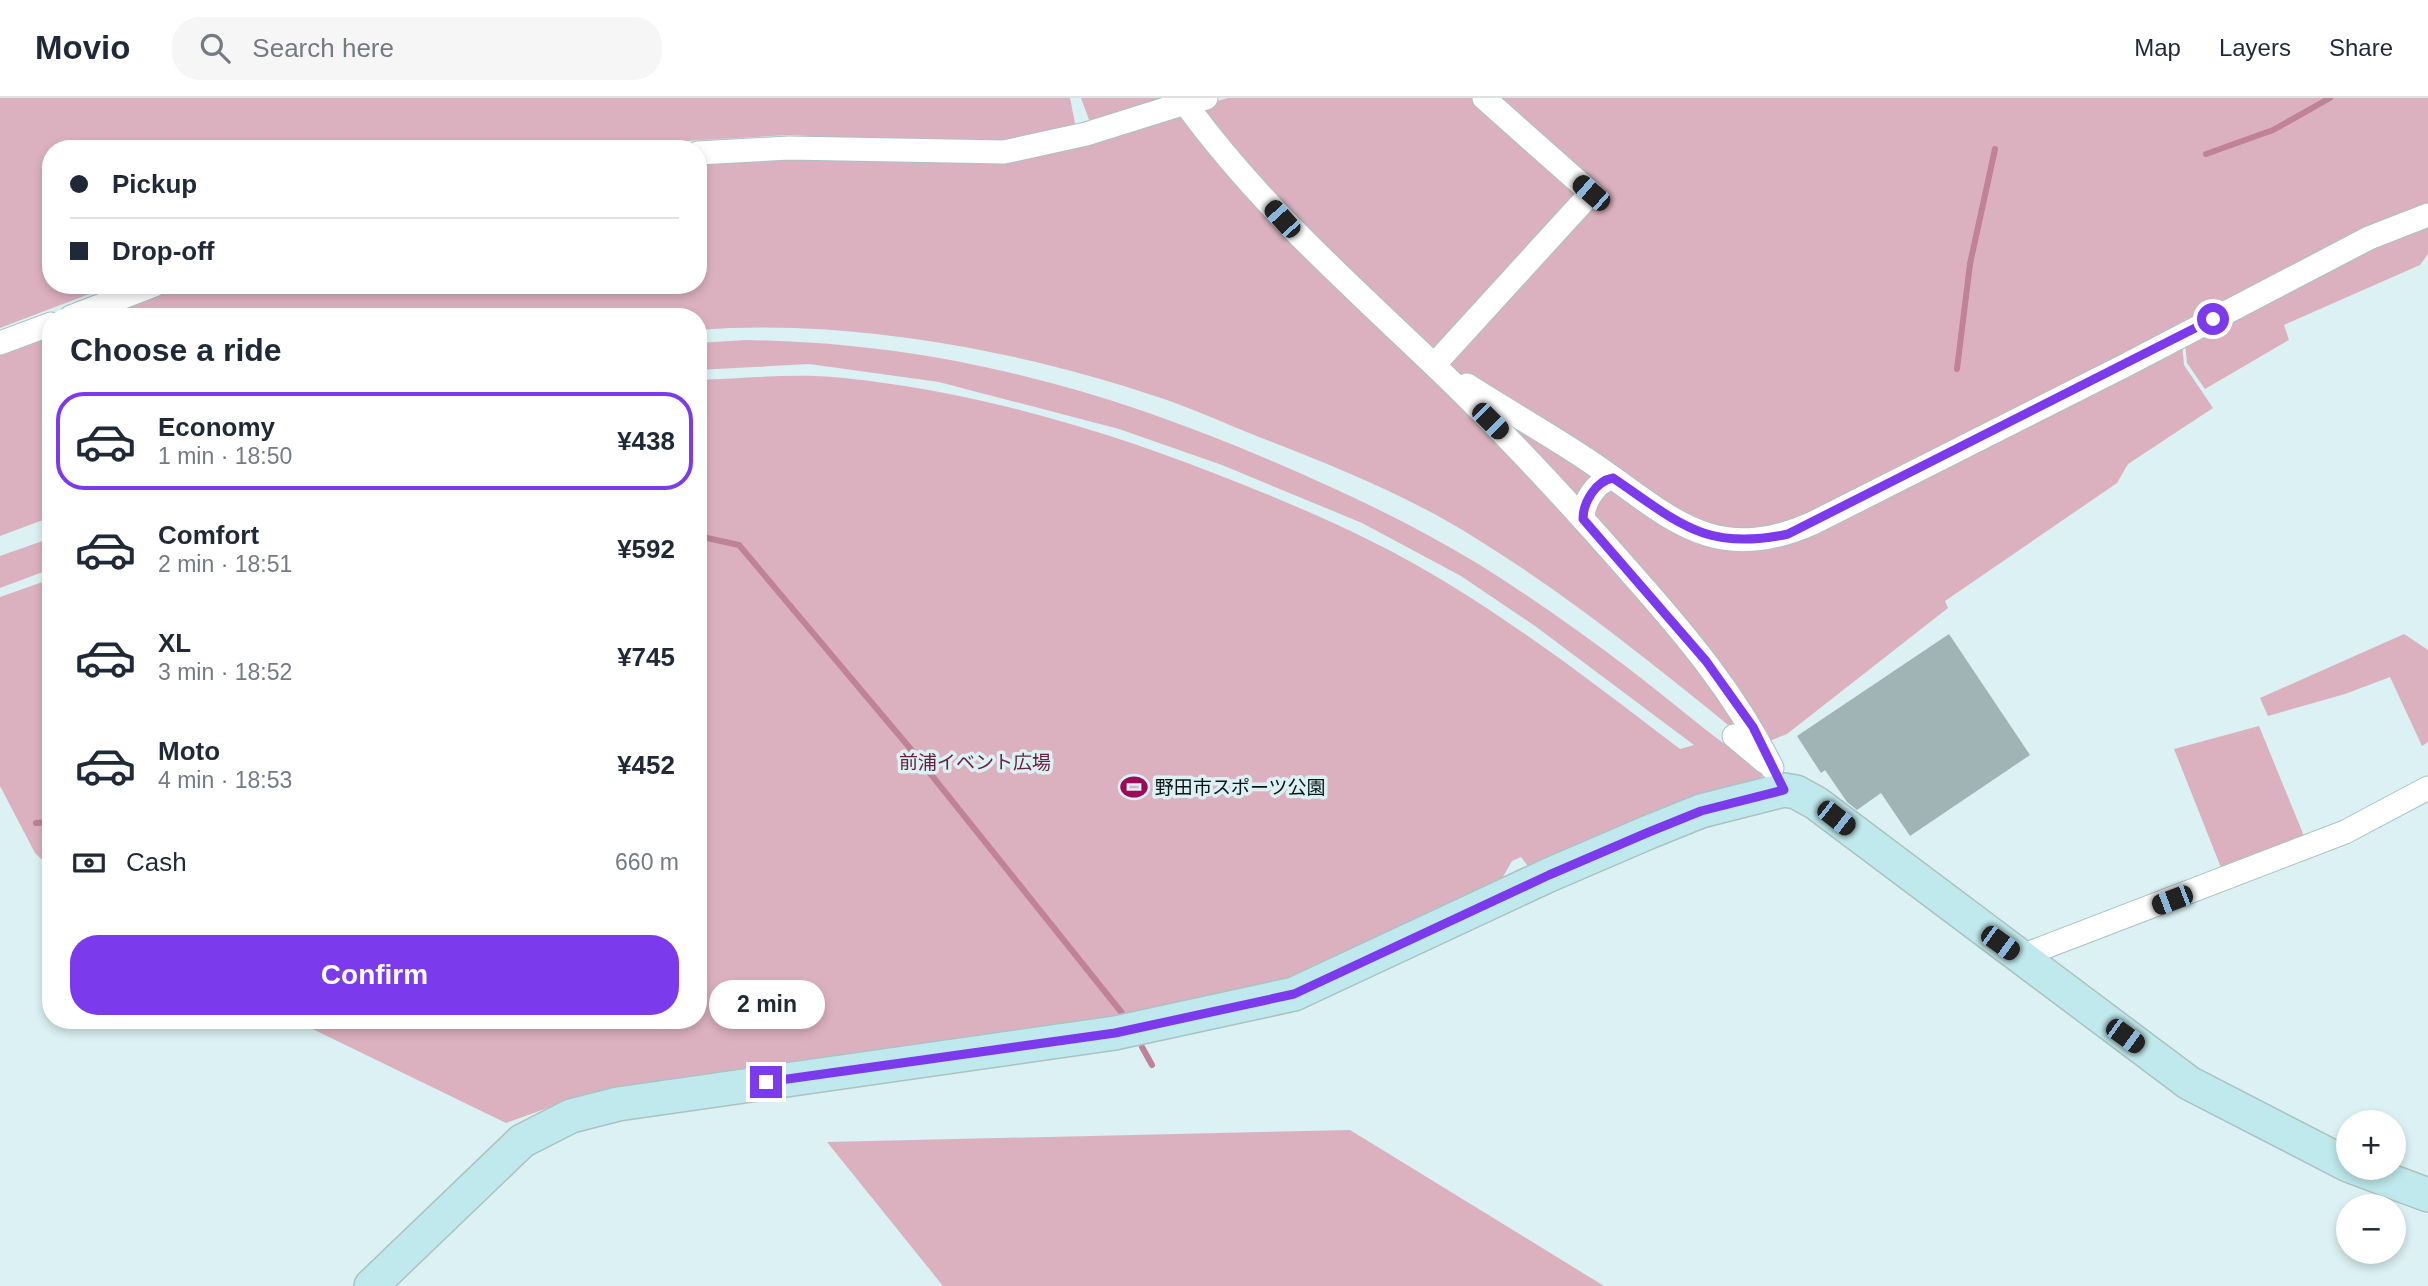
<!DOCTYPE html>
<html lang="en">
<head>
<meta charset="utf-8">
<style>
  :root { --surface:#fff; --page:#f6f6f7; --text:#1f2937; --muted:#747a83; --line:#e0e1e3; --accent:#7c3aed }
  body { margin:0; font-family:Helvetica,"Noto Sans JP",sans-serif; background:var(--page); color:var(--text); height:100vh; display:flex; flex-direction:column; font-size:26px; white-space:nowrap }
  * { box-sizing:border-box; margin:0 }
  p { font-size:23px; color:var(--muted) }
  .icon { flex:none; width:38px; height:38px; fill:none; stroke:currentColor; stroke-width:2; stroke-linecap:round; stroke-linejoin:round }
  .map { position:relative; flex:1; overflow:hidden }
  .sheet { position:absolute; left:42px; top:210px; width:665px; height:721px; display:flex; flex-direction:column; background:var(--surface); border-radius:28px; box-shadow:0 4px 10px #0003 }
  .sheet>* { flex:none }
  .hud { position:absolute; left:42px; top:42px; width:665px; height:154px; border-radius:28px; box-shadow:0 4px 10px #0003; display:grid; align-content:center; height:154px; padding:0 28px; background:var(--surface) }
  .fabs { position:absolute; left:2336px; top:1012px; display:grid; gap:14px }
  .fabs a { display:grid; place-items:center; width:70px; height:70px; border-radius:50%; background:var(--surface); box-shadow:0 4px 10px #0003; font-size:35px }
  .end { position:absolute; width:32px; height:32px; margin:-16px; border:9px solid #7c3aed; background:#fff; box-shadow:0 0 0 4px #fff }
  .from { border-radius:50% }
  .bubble { position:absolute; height:49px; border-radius:24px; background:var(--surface); box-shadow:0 4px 10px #0003; font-size:23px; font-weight:700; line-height:49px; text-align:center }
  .car { position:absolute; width:21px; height:42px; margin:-21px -10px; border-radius:9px; box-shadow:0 0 5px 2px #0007; background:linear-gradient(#222 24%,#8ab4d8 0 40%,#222 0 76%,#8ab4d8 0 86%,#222 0) }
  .hud b { display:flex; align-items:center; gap:24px; height:66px; font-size:26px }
  .hud b+b { border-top:2px solid var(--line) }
  .hud i { width:18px; height:18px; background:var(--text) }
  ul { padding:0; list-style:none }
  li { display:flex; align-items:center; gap:21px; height:98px; margin:0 14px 10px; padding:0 14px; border:4px solid transparent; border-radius:28px }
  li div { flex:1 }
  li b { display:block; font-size:26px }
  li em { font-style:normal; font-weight:700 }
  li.current { border-color:var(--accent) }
  li>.icon { width:63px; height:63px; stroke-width:1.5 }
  h2 { padding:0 28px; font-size:32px; line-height:84px }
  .pay { display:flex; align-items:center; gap:18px; height:77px; padding:0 28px; font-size:26px }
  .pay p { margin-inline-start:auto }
  .primary-button { display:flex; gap:14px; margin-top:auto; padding:14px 28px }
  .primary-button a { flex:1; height:80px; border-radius:28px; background:var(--accent); color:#fff; font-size:28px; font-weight:700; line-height:80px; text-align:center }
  header { display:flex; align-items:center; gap:42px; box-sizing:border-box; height:98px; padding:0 35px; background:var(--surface); border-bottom:2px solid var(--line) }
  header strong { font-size:33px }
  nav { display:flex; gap:38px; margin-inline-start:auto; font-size:24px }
  .search { width:490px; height:63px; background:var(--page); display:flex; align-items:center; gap:18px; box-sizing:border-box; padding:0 24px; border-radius:28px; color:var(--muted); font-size:26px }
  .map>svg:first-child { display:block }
  .green { fill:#dcb1bf }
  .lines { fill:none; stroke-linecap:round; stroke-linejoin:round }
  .stream { stroke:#bf8297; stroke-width:6 }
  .building { fill:#a0b4b6 }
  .street-casing { stroke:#acc1c3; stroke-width:25 }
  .secondary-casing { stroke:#acc1c3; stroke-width:36 }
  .street { stroke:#fff; stroke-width:23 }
  .secondary { stroke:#bfe9ec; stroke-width:33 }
  .route { stroke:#7c3aed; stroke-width:9 }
  .labels { text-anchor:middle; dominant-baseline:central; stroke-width:7; stroke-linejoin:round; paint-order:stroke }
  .park-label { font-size:19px; fill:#692040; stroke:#dbf1f3 }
  .poi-label { font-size:19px; fill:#0c1414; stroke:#dbf1f3; text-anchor:start }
</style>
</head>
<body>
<header>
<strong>Movio</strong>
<div class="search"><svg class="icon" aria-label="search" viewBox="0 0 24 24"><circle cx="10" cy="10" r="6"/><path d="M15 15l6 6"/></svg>Search here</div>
<nav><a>Map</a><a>Layers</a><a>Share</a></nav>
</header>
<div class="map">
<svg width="2428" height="1188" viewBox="0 0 2428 1188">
  <rect width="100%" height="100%" fill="#dbf1f3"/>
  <!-- green -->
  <g class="green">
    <polygon points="0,0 1070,0 1075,25 1073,31 993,47 790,37 546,51 51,51 51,187 113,187 0,230"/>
    <polygon points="1081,0 1180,0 1091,27"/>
    <polygon points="1228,0 1474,0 1580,93 1432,260 1318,149 1199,11 1201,7"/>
    <polygon points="1490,0 2428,0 2428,110 2020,314 1767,434 1703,430 1448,273 1447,262 1600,96"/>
    <path d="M1178 15 1621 471 1759 652C1668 578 1577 503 1477 441 1409 398 1334 368 1259 339 1226 326 1194 311 1161 300 1021 252 845 220 698 232V219H85L167 187H698V60L959 62Z"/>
    <polygon points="2428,124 2428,156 2420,167 2284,227 2289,242 2205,291 2187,265 2185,244 2258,205"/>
    <polygon points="51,232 51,419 0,438 0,251"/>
    <path d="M746 242C935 245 1099 289 1272 363 1344 394 1413 426 1480 467 1531 499 1580 534 1628 570 1674 605 1715 642 1763 673L1761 683 1532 774 1521 759 1512 763 1496 791 1445 818 1270 887 1134 913 1133 916 578 999 506 1025 294 922H698V282C747 280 795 275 844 280 981 294 1116 335 1244 387 1314 415 1382 445 1447 485 1529 535 1604 593 1680 651L1694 647 1535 528 1461 478 1362 425 1222 367 1119 331 939 284 809 266 698 272V245Z"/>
    <polygon points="2182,245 2184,267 2213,310 2128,366 2117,385 1945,503 1948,510 1787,636 1767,644 1590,413 1609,387 1747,450"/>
    <polygon points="1483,307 1597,375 1577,403"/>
    <polygon points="51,440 51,471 0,490 0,458"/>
    <polygon points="51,481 51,770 35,755 0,688 0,499"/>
    <polygon points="2404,536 2428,552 2428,644 2422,648 2390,579 2345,596 2268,618 2260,600"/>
    <polygon points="2259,628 2304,738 2222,772 2174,651"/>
    <polygon points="1350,1032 1604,1188 943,1188 827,1044"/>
  </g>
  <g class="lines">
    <!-- stream -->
    <g class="stream">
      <polyline points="2206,56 2273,32 2330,0"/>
      <polyline points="1957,271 1970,166 1995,51"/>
      <polyline points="698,438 739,447 909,649 1122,915"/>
      <polyline points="36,725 51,724"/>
      <polyline points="1142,949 1152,967"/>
    </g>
  </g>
  <!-- building -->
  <polygon class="building" points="1949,536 2030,657 1910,738 1881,695 1857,712 1847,704 1825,672 1821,675 1797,638"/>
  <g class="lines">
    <defs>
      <g id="street">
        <polyline points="1185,5 1206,0"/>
        <path d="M698 55 789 50 1004 54 1086 36 1185 5C1256 103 1346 183 1433 266 1502 332 1567 402 1630 474 1684 535 1736 596 1772 670"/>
        <polyline points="71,219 154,187"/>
        <polyline points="0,245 51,226"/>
        <polyline points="1434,267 1591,95 1484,0"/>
        <path d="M1467 287C1506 312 1547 335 1586 361 1666 414 1710 471 1813 425L2124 268 2369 140 2428 117"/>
        <path d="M1583 421C1583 404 1596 383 1613 380"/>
        <polyline points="1734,638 1765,664"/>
        <polyline points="2019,859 2345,734 2428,690"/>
      </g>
      <g id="secondary">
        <polyline points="2353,1069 2428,1097"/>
        <polyline points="371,1188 522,1043 571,1018 618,1006 1115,935 1294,896 1549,777 1649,734 1701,713 1784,692 1796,694 1816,705 2189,985 2348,1067"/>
      </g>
    </defs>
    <!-- street casing -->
    <use href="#street" class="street-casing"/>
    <!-- secondary casing -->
    <use href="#secondary" class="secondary-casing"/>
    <!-- street -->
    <use href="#street" class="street"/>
    <!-- secondary -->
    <use href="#secondary" class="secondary"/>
  </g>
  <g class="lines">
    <!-- route -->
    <path class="route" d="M766 984 1115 935 1294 896 1549 777 1649 734 1701 713 1784 692 1753 629 1706 563 1583 421C1583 404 1596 383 1613 380 1678 424 1705 454 1788 436L2213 221"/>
  </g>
  <!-- icons -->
  <defs>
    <symbol id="stadium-bare" viewBox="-9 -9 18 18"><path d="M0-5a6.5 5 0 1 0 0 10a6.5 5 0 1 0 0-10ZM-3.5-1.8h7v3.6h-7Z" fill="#9d0b58" stroke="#dbf1f3" stroke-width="2.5" paint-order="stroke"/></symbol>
  </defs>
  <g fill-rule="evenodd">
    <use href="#stadium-bare" x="1115" y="670" width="38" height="38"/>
  </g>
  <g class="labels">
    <!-- park labels -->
    <g class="park-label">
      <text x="975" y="664">前浦イベント広場</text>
    </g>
    <!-- poi labels -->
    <g class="poi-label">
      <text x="1155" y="689">野田市スポーツ公園</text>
    </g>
  </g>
</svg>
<div class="fabs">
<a>+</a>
<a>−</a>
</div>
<i class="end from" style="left:2213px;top:221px"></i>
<i class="end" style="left:766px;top:984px"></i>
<div class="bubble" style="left:709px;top:882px;width:116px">2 min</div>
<i class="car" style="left:1591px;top:95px;rotate:311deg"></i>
<i class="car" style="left:1282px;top:121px;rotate:318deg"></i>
<i class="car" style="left:1490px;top:323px;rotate:135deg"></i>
<i class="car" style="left:1836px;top:720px;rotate:128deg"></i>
<i class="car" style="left:2172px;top:802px;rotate:249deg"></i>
<i class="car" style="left:2000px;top:845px;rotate:126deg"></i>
<i class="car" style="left:2125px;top:938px;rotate:126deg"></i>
<div class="hud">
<b><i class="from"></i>Pickup</b>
<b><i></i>Drop-off</b>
</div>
<section class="sheet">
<h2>Choose a ride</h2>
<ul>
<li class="current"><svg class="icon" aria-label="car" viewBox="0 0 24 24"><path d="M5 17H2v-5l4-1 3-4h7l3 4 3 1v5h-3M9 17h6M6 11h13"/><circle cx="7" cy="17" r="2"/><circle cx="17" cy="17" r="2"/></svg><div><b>Economy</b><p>1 min · 18:50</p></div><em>¥438</em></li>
<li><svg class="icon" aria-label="car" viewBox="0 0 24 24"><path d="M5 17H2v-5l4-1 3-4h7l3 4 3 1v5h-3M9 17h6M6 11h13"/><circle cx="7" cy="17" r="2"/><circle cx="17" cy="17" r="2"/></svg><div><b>Comfort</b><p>2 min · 18:51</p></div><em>¥592</em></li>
<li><svg class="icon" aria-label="car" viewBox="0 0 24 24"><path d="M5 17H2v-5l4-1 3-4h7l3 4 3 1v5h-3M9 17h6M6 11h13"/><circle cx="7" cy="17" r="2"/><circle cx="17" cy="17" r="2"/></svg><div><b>XL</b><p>3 min · 18:52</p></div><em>¥745</em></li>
<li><svg class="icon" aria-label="car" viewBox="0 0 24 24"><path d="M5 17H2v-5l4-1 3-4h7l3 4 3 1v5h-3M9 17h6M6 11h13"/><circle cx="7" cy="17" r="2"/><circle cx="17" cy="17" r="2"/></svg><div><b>Moto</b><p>4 min · 18:53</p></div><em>¥452</em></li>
</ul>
<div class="pay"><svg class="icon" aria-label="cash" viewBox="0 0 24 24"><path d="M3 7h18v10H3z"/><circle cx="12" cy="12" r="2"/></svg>Cash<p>660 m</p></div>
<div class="primary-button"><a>Confirm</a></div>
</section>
</div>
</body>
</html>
